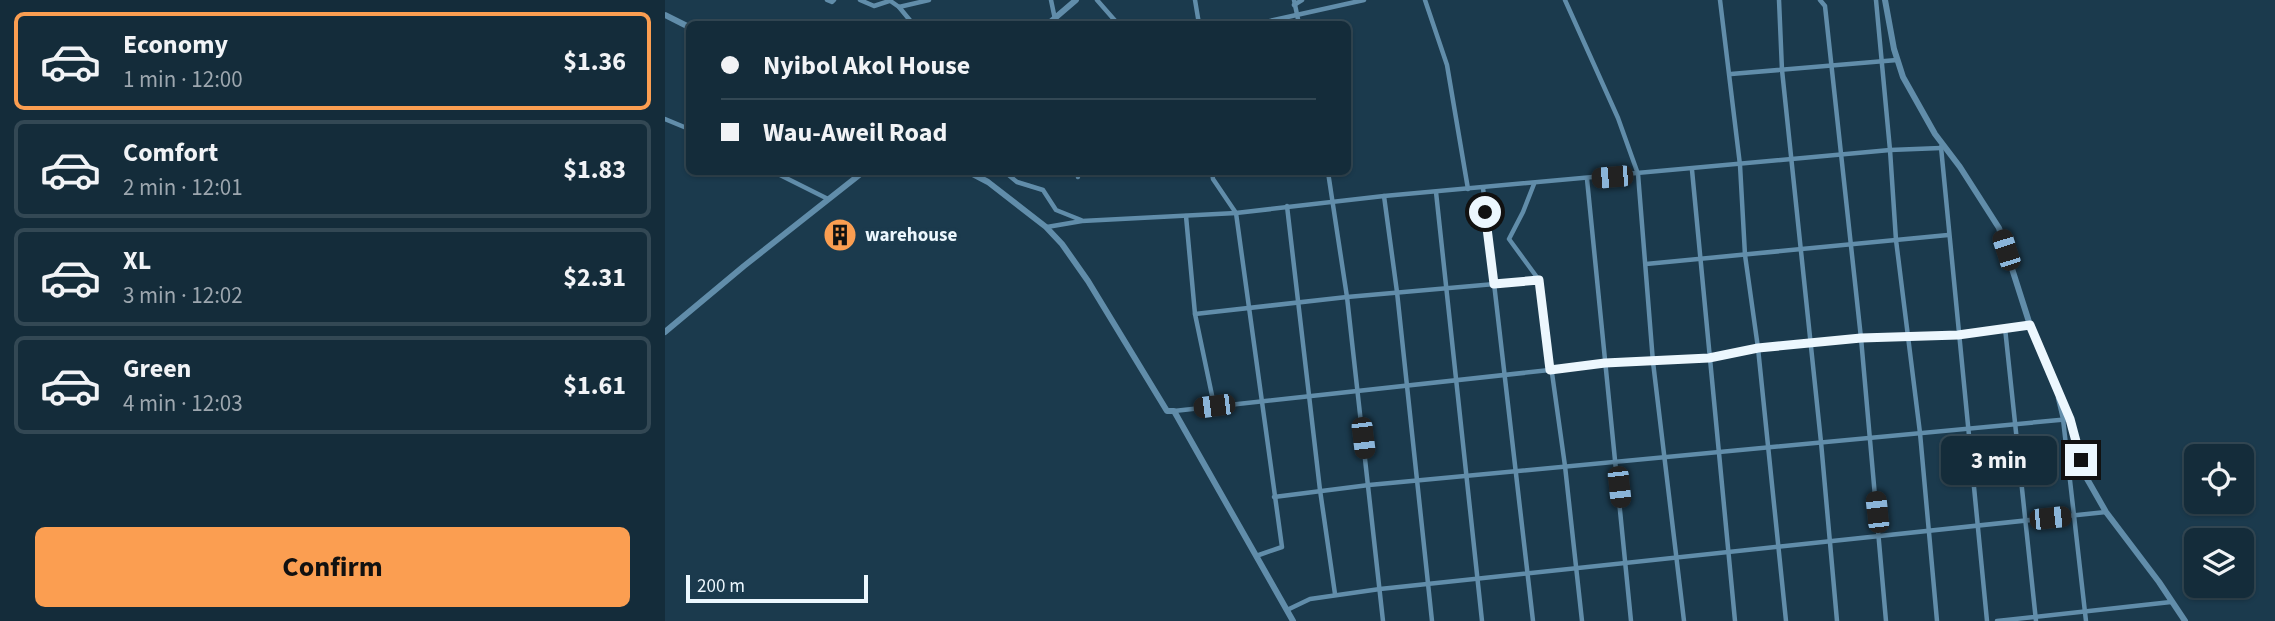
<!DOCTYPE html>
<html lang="en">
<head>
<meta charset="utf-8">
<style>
  :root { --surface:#142c3a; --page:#213845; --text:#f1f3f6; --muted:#9da7af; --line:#334854; --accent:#fb9e51 }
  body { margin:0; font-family:"Source Sans 3",sans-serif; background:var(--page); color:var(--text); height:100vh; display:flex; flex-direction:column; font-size:26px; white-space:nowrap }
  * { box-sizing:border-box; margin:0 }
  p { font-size:23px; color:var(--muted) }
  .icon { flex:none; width:38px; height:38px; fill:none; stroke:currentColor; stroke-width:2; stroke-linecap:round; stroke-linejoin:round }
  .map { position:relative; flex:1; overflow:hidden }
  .side { display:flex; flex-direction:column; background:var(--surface); width:665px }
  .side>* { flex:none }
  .top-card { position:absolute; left:21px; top:21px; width:665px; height:154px; border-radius:10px; box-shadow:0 2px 5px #0004,0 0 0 2px var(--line); display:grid; align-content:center; height:154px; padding:0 35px; background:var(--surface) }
  .tools { position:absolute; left:1519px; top:444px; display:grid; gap:14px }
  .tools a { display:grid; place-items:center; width:70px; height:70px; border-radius:10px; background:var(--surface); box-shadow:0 2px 5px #0004,0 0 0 2px var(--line); font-size:35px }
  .scale { position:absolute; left:21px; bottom:18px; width:182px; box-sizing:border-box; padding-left:7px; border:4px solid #ecf7fe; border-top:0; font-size:19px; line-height:24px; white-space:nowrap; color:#ecf7fe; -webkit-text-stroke:5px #1b3a4d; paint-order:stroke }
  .end { position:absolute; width:32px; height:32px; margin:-16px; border:9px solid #ecf7fe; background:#111; box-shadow:0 0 0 4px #111 }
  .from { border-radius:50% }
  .bubble { position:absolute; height:49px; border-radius:10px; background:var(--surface); box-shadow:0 2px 5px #0004,0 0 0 2px var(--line); font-size:23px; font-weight:700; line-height:49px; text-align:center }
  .car { position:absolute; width:21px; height:42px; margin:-21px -10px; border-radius:9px; box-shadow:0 0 5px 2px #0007; background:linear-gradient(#222 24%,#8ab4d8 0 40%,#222 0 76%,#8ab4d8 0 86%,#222 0) }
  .top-card b { display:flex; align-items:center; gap:24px; height:66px; font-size:26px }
  .top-card b+b { border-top:2px solid var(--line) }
  .top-card i { width:18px; height:18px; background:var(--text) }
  ul { padding:12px 0 0; list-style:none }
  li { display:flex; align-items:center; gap:21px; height:98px; margin:0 14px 10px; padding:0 21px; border:4px solid var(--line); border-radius:10px }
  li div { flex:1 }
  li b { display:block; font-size:26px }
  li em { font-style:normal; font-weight:700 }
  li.current { border-color:var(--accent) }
  li>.icon { width:63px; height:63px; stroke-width:1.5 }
  .button { display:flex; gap:14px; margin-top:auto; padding:14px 35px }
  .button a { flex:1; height:80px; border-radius:10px; background:var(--accent); color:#111; font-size:28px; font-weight:700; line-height:80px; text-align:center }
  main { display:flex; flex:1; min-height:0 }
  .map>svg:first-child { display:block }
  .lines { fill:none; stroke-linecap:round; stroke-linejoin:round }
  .minor { stroke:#618daa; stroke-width:4.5 }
  .tertiary { stroke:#618daa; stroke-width:6 }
  .route { stroke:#ecf7fe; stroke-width:9 }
  .labels { text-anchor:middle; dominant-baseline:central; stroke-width:7; stroke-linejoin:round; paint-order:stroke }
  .poi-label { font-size:19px; font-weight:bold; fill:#ecf7fe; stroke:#1b3a4d; text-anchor:start }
</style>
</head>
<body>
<main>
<section class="side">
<ul>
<li class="current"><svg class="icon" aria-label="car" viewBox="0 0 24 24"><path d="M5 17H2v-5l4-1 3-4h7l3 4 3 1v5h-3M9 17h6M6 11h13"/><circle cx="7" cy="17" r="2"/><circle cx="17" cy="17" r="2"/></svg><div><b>Economy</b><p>1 min · 12:00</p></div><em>$1.36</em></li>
<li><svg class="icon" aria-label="car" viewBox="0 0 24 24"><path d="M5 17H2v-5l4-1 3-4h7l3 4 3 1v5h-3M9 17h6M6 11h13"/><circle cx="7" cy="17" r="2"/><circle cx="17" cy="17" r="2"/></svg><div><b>Comfort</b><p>2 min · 12:01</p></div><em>$1.83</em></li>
<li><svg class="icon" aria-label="car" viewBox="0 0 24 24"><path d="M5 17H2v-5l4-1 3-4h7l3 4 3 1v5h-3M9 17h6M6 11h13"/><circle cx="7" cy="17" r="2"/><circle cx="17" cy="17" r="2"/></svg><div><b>XL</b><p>3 min · 12:02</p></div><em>$2.31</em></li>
<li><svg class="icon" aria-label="car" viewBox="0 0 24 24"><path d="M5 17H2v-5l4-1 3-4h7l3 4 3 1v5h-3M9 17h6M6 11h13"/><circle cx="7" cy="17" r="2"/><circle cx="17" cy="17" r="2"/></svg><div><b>Green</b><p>4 min · 12:03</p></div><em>$1.61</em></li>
</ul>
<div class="button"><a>Confirm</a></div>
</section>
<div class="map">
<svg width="1610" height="621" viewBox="0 0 1610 621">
  <rect width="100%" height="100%" fill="#1b3a4d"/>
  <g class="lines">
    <!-- minor -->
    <g class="minor">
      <polyline points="162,0 167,2 169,0"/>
      <polyline points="195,0 209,6 224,1"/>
      <polyline points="224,0 234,7 264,0"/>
      <polyline points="386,0 391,24"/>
      <polyline points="432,0 453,24"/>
      <polyline points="530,0 534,24"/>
      <polyline points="629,0 634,24"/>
      <polyline points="760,0 782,65 803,189"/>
      <polyline points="900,0 953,118 973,174 988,362 1019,621"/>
      <polyline points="1055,0 1075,165 1080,255 1093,348 1121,621"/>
      <polyline points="1114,0 1117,70 1156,442 1172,621"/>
      <polyline points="1155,0 1160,6 1196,338 1221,621"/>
      <polyline points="1211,0 1225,150 1231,240 1255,433 1272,621"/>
      <polyline points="629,5 637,0"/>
      <polyline points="234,7 248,24"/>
      <polyline points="591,24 699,0"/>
      <polyline points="1066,74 1232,60"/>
      <polyline points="0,119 24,129"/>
      <polyline points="1276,147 1322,621"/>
      <polyline points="1027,170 1070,621"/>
      <polyline points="109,172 163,199"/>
      <polyline points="340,172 352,182 378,190 391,210 416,220"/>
      <polyline points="412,172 413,177"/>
      <polyline points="547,172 548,179 571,213 617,547 591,556"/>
      <polyline points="663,172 682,297 718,621"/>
      <polyline points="922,179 966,621"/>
      <polyline points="869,184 858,212 844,239 874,280 900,466 917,621"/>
      <polyline points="818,188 868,621"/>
      <polyline points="771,192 817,621"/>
      <polyline points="719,196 732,292 767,621"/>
      <polyline points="622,206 655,490 670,594"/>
      <polyline points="521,216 530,314 549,405"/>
      <polyline points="382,227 417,221 571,213 719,196 1225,150 1276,148"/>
      <polyline points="981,264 1283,235"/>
      <polyline points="530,314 682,297 874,280"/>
      <polyline points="1340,328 1371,621"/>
      <polyline points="1393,398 1398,419 1421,621"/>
      <polyline points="509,411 940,364 1044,357 1093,348 1196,338 1293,335 1365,325"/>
      <polyline points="609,497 704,485 1405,419"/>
      <polyline points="622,610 645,599 715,589 1441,512"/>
      <polyline points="1332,621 1506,602"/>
    </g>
    <!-- tertiary -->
    <g class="tertiary">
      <polyline points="1220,0 1229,49 1238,77 1270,134 1295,167 1334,228 1365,325 1405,419 1421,477 1441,512 1494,582 1520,621"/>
      <polyline points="0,15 24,27"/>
      <polyline points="383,24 411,0"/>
      <polyline points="304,172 323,182 381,227 397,244 423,281 502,411 509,411 628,621"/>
      <polyline points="0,332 79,266 198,172"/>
    </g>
  </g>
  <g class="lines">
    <!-- route -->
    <polyline class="route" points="820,212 829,284 874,280 885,370 940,363 1044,358 1093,348 1196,338 1293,335 1365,325 1405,419 1416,460"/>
  </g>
  <!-- icons -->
  <defs>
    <symbol id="building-disc" viewBox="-11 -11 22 22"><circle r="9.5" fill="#fb9e51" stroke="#1b3a4d"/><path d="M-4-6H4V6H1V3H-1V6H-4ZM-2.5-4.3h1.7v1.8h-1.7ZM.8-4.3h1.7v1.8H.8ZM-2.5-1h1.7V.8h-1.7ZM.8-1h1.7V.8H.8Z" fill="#111"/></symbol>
  </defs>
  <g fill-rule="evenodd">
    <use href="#building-disc" x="156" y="216" width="38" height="38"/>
  </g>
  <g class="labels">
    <!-- poi labels -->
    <g class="poi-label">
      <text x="200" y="235">warehouse</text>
    </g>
  </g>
</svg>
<div class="tools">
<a><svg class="icon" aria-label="locate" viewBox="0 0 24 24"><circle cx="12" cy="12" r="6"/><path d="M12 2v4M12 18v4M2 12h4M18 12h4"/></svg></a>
<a><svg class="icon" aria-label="layers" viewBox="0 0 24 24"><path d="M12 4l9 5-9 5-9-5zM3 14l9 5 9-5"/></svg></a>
</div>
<div class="scale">200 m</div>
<i class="end from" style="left:820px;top:212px"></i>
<i class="end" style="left:1416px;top:460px"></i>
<div class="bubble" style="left:1276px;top:436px;width:116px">3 min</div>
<i class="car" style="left:947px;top:177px;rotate:265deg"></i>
<i class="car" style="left:1341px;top:250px;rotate:342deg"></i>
<i class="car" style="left:549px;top:406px;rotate:263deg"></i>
<i class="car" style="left:698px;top:438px;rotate:173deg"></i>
<i class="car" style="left:954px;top:487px;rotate:174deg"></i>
<i class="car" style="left:1212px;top:512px;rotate:354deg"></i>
<i class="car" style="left:1385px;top:518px;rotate:84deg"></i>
<div class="top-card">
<b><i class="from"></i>Nyibol Akol House</b>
<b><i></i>Wau-Aweil Road</b>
</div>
</div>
</main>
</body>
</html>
